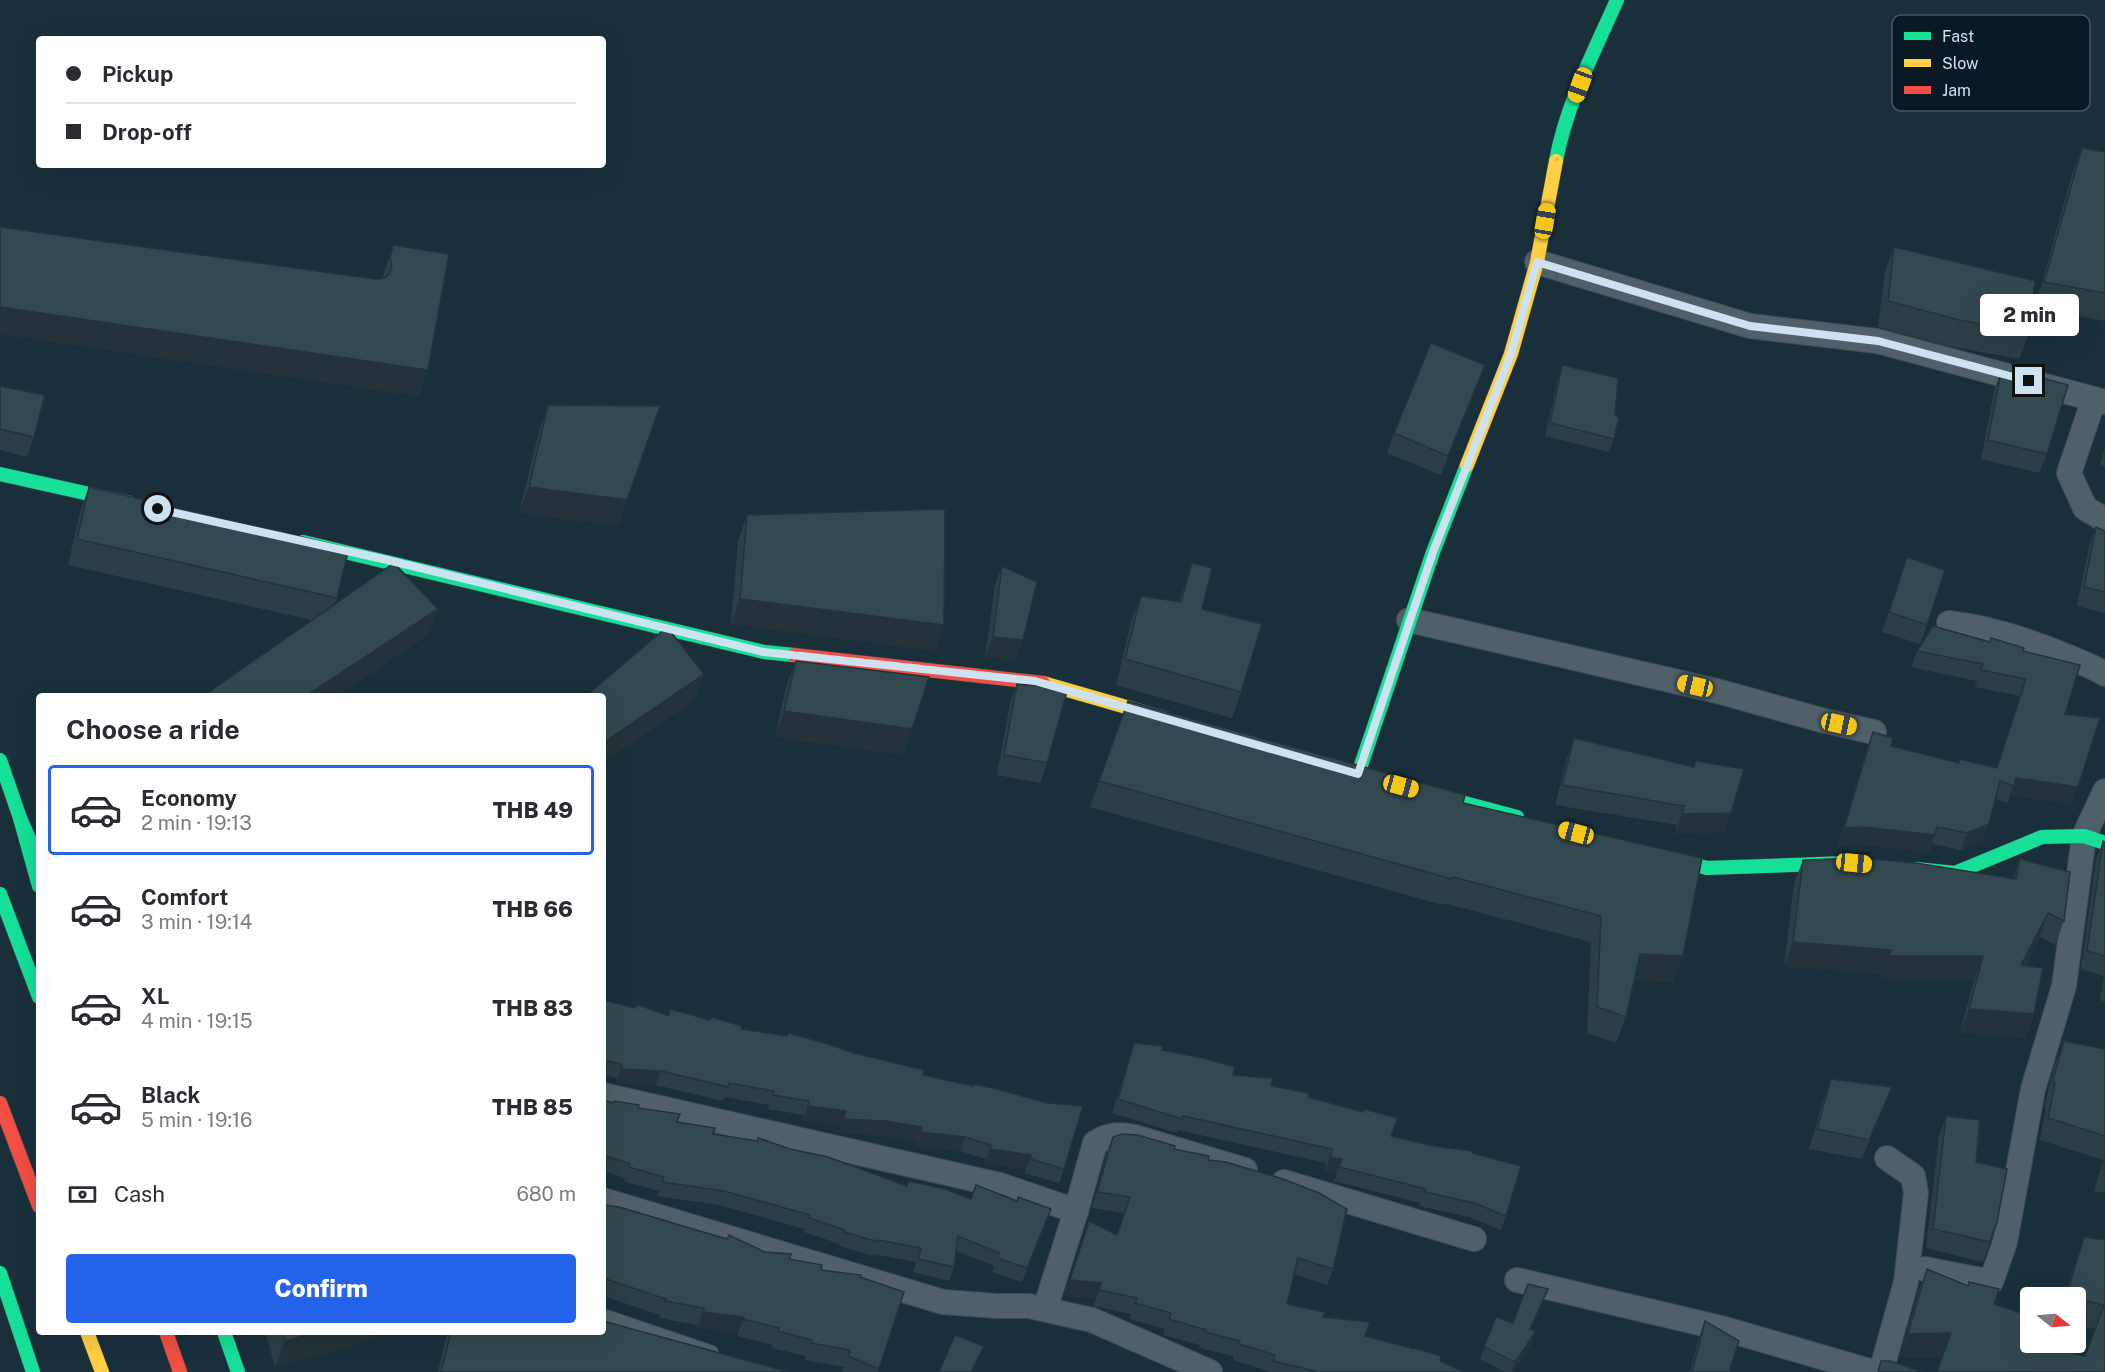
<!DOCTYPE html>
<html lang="en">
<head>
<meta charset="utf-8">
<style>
  :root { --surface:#fff; --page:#f2f2f3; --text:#2b2b33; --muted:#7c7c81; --line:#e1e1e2; --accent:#2563eb }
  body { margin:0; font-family:"Public Sans",sans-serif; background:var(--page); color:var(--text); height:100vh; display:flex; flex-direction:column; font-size:22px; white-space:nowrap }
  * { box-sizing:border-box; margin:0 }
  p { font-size:20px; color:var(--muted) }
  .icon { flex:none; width:33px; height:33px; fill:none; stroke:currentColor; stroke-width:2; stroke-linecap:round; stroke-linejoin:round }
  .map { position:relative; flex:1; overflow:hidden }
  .side { position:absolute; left:36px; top:693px; width:570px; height:642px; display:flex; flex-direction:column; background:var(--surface); border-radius:6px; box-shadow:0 6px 24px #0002 }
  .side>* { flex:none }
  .top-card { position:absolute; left:36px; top:36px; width:570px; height:132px; border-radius:6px; box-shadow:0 6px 24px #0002; display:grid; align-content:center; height:132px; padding:0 30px; background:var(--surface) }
  .needle { width:39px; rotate:107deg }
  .fabs { position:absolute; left:2020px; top:1287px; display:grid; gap:12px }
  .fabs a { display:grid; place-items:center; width:66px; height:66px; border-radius:6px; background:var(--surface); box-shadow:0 6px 24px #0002; font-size:30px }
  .end { position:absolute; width:27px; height:27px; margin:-14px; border:8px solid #cde2f0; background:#111; box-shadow:0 0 0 3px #111 }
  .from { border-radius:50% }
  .bubble { position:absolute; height:42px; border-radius:6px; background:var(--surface); box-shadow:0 6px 24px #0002; font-size:20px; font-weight:800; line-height:42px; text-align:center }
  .car { position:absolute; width:18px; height:36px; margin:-18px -9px; border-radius:8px; box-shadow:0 0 4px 2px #0007; background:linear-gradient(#f5c518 24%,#345 0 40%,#f5c518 0 76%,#345 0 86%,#f5c518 0) }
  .top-card b { display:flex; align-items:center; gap:21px; height:57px; font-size:22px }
  .top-card b+b { border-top:2px solid var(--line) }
  .top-card i { width:15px; height:15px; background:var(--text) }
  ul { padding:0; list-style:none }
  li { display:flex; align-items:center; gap:18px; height:90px; margin:0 12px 9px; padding:0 18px; border:3px solid transparent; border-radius:6px }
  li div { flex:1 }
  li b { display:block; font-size:22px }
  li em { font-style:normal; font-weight:800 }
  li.active { border-color:var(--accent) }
  li>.icon { width:54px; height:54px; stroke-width:1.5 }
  h2 { padding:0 30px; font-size:27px; line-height:72px }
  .pay { display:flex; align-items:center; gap:15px; height:66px; padding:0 30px; font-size:22px }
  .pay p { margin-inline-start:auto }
  .action { display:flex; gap:12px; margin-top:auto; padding:12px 30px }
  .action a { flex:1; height:69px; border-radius:6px; background:var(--accent); color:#fff; font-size:24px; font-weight:800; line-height:69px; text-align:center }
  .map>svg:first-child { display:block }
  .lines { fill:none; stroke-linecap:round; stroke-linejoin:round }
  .lane-casing { stroke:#3c4c56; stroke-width:14 }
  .street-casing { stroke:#3c4c56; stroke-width:26 }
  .fast-casing { stroke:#3c4c56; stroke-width:15 }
  .slow-casing { stroke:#3c4c56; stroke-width:15 }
  .jam-casing { stroke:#3c4c56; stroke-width:15 }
  .lane { stroke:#506069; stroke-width:12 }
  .street { stroke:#506069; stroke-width:24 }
  .fast { stroke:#16e098; stroke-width:14 }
  .slow { stroke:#ffcf43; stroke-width:14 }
  .jam { stroke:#f24e42; stroke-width:14 }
  .wall { fill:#2c3f46 }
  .shaded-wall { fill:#243339 }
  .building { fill:#334951; stroke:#243339; stroke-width:1.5 }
  .route { stroke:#cde2f0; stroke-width:8 }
  .key { fill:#091a24; stroke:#445661; stroke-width:1.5 }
  .key-label { font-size:16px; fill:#cde2f0 }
</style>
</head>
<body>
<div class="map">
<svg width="2105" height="1372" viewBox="0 0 2105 1372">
  <rect width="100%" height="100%" fill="#19303b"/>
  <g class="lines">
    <defs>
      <polyline id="lane" points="603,1315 712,1352"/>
      <g id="street">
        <polyline points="1537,262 1750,326 1877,341 2105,402"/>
        <polyline points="2094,399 2069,473 2085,508 2105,520"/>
        <polyline points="1409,620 1717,691 1821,720 1874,732"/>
        <path d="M1949 623C1992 628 2031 641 2071 658 2082 663 2094 667 2105 674"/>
        <polyline points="603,1095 1000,1185 1076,1211"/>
        <polyline points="1284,1182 1474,1239"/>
        <polyline points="603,1200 943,1302 997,1306 1029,1306 1092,1320 1210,1372"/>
        <polyline points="1925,1269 1991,1282 2005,1242 2033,1089 2064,986 2084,836 2105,791"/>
        <polyline points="1517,1280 1725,1329 1873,1372"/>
        <path d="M1045 1309 1076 1211 1095 1143C1109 1134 1119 1134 1135 1137L1245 1170"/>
        <polyline points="1881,1372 1906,1282 1916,1193 1913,1176 1887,1158"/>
      </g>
      <g id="fast">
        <path d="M1556 161C1566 105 1594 52 1617 0"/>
        <polyline points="0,474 130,503"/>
        <polyline points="303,542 764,652 794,655"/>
        <polyline points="0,760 20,818 32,845"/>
        <polyline points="1358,774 1433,552 1467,465"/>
        <polyline points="1420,791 1517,817"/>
        <polyline points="20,818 39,886"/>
        <polyline points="1657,855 1707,868 1847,863"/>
        <polyline points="1916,869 1955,873 2042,837 2084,836 2105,843"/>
        <polyline points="0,894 39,997"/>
        <polyline points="0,1273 33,1372"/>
        <polyline points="224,1332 238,1372"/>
      </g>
      <g id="slow">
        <polyline points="1467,465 1511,354 1537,262 1556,161"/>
        <polyline points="1043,683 1168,719"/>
        <polyline points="87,1332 102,1372"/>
      </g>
      <g id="jam">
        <polyline points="794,655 1043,683"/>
        <polyline points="0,1103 39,1206"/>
        <polyline points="166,1332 180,1372"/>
      </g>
    </defs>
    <!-- lane casing -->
    <use href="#lane" class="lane-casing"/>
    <!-- street casing -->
    <use href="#street" class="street-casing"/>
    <!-- fast casing -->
    <use href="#fast" class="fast-casing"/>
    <!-- slow casing -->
    <use href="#slow" class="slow-casing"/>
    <!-- jam casing -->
    <use href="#jam" class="jam-casing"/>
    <!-- lane -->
    <use href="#lane" class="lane"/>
    <!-- street -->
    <use href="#street" class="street"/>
    <!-- fast -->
    <use href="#fast" class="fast"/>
    <!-- slow -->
    <use href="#slow" class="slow"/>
    <!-- jam -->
    <use href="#jam" class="jam"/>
  </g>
  <!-- wall -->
  <g class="wall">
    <polygon points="2082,148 2105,152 2105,321 2035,308 2072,174"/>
    <polygon points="0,227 375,279 382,279 393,245 428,370 418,396 0,334"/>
    <polygon points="1894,247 2029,333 2019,359 1949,346 1878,327 1885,272"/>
    <polygon points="1485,365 1441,475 1387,453 1394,433"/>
    <polygon points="1562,365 1614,439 1609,452 1545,436 1558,378"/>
    <polygon points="2001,371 2047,454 2039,473 1981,459 1994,391"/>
    <polygon points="0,386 34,437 27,457 0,450"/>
    <polygon points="548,405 627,500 618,526 519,513 539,431"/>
    <polygon points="2105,447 2105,467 2100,465"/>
    <polygon points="89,487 337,598 335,604 438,609 428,635 336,696 203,696 312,620 68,565 80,512"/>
    <polygon points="747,515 935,651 731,624 738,541"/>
    <polygon points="2096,527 2105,531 2105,613 2077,606 2089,547"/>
    <polygon points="1907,557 1927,625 1920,644 1882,632"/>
    <polygon points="1192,563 1202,609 1241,692 1232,718 1116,685 1131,622 1141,596 1179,602"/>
    <polygon points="1002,566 1016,660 985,657 995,585"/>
    <polygon points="1917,651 2023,651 2065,714 2072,804 2010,795 2008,803 1995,799 1983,841 1961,850 1932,844 1929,852 1857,844 1838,845 1867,749 1873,732 1891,746 1958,763 1997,768 2020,696 1975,687 1977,681 1911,667"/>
    <polygon points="796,661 903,755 775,737 786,687"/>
    <polygon points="1017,684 1047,763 1040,783 997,775 1010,703"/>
    <polygon points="1128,701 1463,803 1702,858 1673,982 1634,980 1626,1017 1616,1043 1587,1033 1591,942 1444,903 1443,905 1090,807"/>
    <polygon points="1574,738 1694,767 1696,761 1731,813 1724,832 1675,834 1677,825 1555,805 1567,758"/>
    <polygon points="2103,841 2105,842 2105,1002 2100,1000 2104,976 2081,969 2096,860"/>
    <polygon points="2020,859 2064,921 2055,945 2040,937 2025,966 2034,1014 2025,1038 1960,1033 1974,980 1880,979 1882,974 1784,966 1794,884 1803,860 2013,879"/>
    <polygon points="603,1000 668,1015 670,1009 741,1029 854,1053 923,1075 1064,1169 1059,1183 1025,1173 1026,1169 985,1163 986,1159 960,1151 916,1146 917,1141 880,1135 839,1133 841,1125 803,1120 804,1115 768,1109 769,1105 724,1097 723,1101 656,1085 616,1083 617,1078 603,1075"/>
    <polygon points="2064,1041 2105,1049 2105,1193 2094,1191 2103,1160 2040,1140 2046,1106 2044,1105 2045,1103 2055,1064"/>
    <polygon points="1134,1043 1162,1050 1233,1075 1308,1097 1391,1136 1472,1153 1506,1216 1501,1230 1469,1217 1419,1206 1421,1203 1334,1181 1337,1173 1325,1171 1326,1163 1178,1130 1177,1133 1112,1113"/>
    <polygon points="1831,1079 1884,1107 1862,1159 1809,1149 1824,1098"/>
    <polygon points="603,1100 613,1103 638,1108 677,1122 713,1134 790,1149 907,1186 971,1199 1046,1222 1022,1282 992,1272 994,1266 956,1251 954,1267 949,1281 913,1272 916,1262 873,1254 873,1256 839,1246 840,1244 804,1232 805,1229 719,1205 657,1196 659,1191 624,1181 625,1178 603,1171"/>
    <polygon points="1946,1116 1997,1222 1983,1262 1926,1248 1939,1136"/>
    <polygon points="1113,1137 1174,1149 1208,1160 1333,1269 1327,1285 1294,1274 1287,1304 1323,1317 1365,1336 1440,1361 1464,1372 1269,1372 1269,1371 1233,1360 1234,1356 1199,1348 1200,1345 1163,1335 1165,1329 1129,1319 1131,1314 1093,1306 1096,1299 1064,1296 1089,1221 1117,1235 1124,1213 1092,1208 1107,1152"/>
    <polygon points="603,1205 789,1259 821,1270 860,1277 904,1292 878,1372 842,1372 844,1367 805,1360 806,1356 772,1348 773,1345 737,1336 738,1333 697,1328 698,1325 659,1318 660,1315 603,1296"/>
    <polygon points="2084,1237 2105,1240 2105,1372 1942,1357 1900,1358 1918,1293 1927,1269 1994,1304 2038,1345 2085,1356 2095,1329 2076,1325 2076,1298 2064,1298"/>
    <polygon points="1543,1301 1531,1329 1532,1343 1512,1372 1506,1372 1480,1359 1496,1317 1513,1323"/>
    <polygon points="1705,1321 1729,1372 1690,1372 1698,1340"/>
    <polygon points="265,1332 377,1332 375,1339 275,1367"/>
    <polygon points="447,1332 603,1332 789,1372 438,1372"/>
  </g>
  <!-- shaded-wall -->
  <g class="shaded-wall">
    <polygon points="0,307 428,370 418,396 0,334"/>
    <polygon points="1485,365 1478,385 1441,475 1448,456"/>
    <polygon points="529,487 627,500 618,526 519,513"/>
    <polygon points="740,599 944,625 935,651 731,624"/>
    <polygon points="438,609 428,635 336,696 306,696"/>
    <polygon points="993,637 1023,640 1016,660 985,657"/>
    <polygon points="704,674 695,700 603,763 603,743"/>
    <polygon points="784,711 912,729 903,755 775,737"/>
    <polygon points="2016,778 2078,787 2072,804 2010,795"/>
    <polygon points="1731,813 1724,832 1675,834 1682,814"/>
    <polygon points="1989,824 1983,841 1961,850 1967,833"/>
    <polygon points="1863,827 1935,835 1929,852 1857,844 1838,845 1844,828"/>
    <polygon points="2048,913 2040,937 2013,989 2021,965"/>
    <polygon points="1793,942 1891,950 1882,974 1784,966"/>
    <polygon points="1640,954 1683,956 1673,982 1630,980"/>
    <polygon points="1889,956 1983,956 1974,980 1880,979"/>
    <polygon points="1969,1009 2034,1014 2025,1038 1960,1033"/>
    <polygon points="621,1069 661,1071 656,1085 616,1083"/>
    <polygon points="1892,1087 1884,1107 1862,1159 1869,1140"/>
    <polygon points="808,1106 846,1111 841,1125 803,1120"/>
    <polygon points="844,1119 885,1121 922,1127 917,1141 880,1135 839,1133"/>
    <polygon points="921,1132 965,1137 960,1151 916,1146"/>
    <polygon points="990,1149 1031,1155 1026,1169 985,1163"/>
    <polygon points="1330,1157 1342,1159 1337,1173 1325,1171"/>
    <polygon points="1070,1280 1101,1283 1096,1299 1064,1296"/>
    <polygon points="1548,1289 1543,1301 1526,1341 1530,1329"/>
    <polygon points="703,1312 744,1317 738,1333 697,1328"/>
    <polygon points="1536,1331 1532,1343 1511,1372 1515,1362"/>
    <polygon points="317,1332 377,1332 375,1339 275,1367 285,1341"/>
    <polygon points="1951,1333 1942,1357 1900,1358 1908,1334"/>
    <polygon points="984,1346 979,1359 972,1372 971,1372"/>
  </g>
  <!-- building -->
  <g class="building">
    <polygon points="2082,148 2105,152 2105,293 2044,282"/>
    <polygon points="0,227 375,279 385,278 389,274 392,267 390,258 393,245 449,254 428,370 0,307"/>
    <polygon points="1894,247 2035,281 2029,333 1959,320 1888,301"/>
    <polygon points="1431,343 1485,365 1448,456 1394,433"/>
    <polygon points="1562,365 1618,378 1615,416 1619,417 1614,439 1550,423"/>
    <polygon points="2001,371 2035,376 2068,385 2047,454 1988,440"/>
    <polygon points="0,386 45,395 34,437 0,429"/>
    <polygon points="548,405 660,406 627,500 529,487"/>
    <polygon points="89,487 349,548 337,598 77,539"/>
    <polygon points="945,509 944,625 740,599 747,515"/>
    <polygon points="2096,527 2105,531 2105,592 2084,587"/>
    <polygon points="1907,557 1945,570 1927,625 1889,612"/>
    <polygon points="394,563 438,609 306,696 203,696"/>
    <polygon points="1192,563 1212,568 1202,609 1262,624 1241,692 1125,659 1141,596 1181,602"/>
    <polygon points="1002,566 1037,582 1023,640 993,637"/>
    <polygon points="1933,626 1990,642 1991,638 2024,648 2023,651 2080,665 2065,714 2100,718 2078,787 2016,778 2014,786 2000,781 1989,824 1967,833 1937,827 1935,835 1863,827 1844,828 1873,732 1893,738 1891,746 1959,763 1959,759 1997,768 2026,679 1981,670 1983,664 1917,651"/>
    <polygon points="667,627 704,674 603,743 603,696 586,696"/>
    <polygon points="796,661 929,677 912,729 784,711"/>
    <polygon points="1017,684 1068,688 1047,763 1004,755"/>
    <polygon points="1128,701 1465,795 1463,803 1702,858 1683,956 1640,954 1626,1017 1597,1007 1601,916 1453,877 1452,879 1099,781"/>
    <polygon points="1574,738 1694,767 1696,761 1744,769 1731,813 1682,814 1684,806 1562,785"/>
    <polygon points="2103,841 2105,842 2105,956 2087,951"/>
    <polygon points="1863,858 1916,863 2016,879 2020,859 2070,872 2064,921 2048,913 2021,965 2043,968 2034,1014 1969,1009 1983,956 1889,956 1891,950 1793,942 1803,860"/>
    <polygon points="603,1000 635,1008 636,1004 669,1016 670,1009 710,1020 711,1017 742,1026 741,1029 787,1036 788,1033 825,1043 854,1053 924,1070 923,1075 973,1086 974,1084 997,1089 1047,1103 1083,1106 1064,1169 1030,1159 1031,1155 990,1149 991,1145 965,1137 921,1132 922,1127 885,1121 844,1119 846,1111 808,1106 809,1101 773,1095 774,1091 729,1083 728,1087 661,1071 621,1069 622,1064 603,1060"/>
    <polygon points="2064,1041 2105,1049 2105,1136 2048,1118 2055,1083 2053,1083 2053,1080"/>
    <polygon points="1134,1043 1163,1046 1162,1050 1207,1059 1235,1067 1233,1075 1273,1078 1271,1086 1309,1093 1308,1097 1363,1112 1364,1109 1398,1118 1391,1136 1433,1146 1472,1151 1472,1153 1521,1166 1506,1216 1474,1203 1425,1192 1426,1189 1339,1167 1342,1159 1330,1157 1332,1149 1183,1116 1182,1119 1118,1099"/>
    <polygon points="1831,1079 1892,1087 1869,1140 1817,1129"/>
    <polygon points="603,1100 613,1103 614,1101 639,1105 638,1108 680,1114 677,1122 715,1128 713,1134 757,1141 758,1138 790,1149 828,1157 907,1186 909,1181 945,1189 971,1199 976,1185 1017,1201 1018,1197 1051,1209 1027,1268 997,1258 999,1253 958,1236 954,1267 918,1259 921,1248 878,1240 878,1242 844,1232 845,1230 809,1218 810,1215 724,1191 662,1182 664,1177 629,1167 630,1164 603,1155"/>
    <polygon points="1946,1116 1980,1120 1976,1162 2007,1169 1997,1222 1990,1242 1933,1229"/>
    <polygon points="1122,1134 1138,1135 1175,1146 1174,1149 1209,1156 1208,1160 1226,1162 1283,1179 1319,1193 1347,1209 1333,1269 1298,1258 1287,1304 1325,1312 1323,1317 1370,1322 1365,1336 1414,1349 1415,1348 1441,1356 1440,1361 1464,1372 1315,1372 1315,1371 1273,1361 1275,1355 1239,1344 1240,1341 1205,1332 1206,1330 1169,1319 1171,1313 1135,1303 1137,1298 1099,1290 1101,1283 1070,1280 1089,1221 1117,1235 1130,1197 1097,1192 1113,1137"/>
    <polygon points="2105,1158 2105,1169 2102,1168"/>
    <polygon points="603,1205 619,1207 727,1239 729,1235 765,1252 791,1254 789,1259 822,1265 821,1270 861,1275 860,1277 904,1292 879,1369 848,1356 850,1350 811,1343 812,1340 778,1331 779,1328 743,1319 744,1317 703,1312 704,1308 665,1301 666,1299 603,1278"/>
    <polygon points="2084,1237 2105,1240 2105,1372 1937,1372 1951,1333 1908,1334 1927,1269 1968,1286 1969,1282 1999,1289 1994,1304 2031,1316 2031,1342 2038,1342 2038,1345 2085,1356 2104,1305 2076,1299 2076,1298 2066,1297"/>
    <polygon points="1528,1284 1548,1289 1530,1329 1536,1331 1515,1362 1484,1347 1496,1317 1513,1323"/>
    <polygon points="603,1321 789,1372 441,1372 451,1332 603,1332"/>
    <polygon points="1705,1321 1739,1341 1729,1372 1692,1372"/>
    <polygon points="282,1332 317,1332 285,1341"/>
    <polygon points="955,1335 984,1346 971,1372 939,1372"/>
    <polygon points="1881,1361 1890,1361 1923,1372 1878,1372"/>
  </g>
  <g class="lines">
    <!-- route -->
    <polyline class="route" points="158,509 383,559 764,652 1035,681 1358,774 1433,552 1511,354 1537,262 1750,326 1878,341 2029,381"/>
  </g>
  <!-- legend -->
  <rect x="1892" y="15" width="198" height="96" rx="9" class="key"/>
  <rect x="1904" y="32" width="27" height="8" fill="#16e098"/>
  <rect x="1904" y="59" width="27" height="8" fill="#ffcf43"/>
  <rect x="1904" y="86" width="27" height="8" fill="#f24e42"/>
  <g class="key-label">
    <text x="1942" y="42">Fast</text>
    <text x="1942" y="69">Slow</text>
    <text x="1942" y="96">Jam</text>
  </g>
</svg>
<div class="fabs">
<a><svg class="needle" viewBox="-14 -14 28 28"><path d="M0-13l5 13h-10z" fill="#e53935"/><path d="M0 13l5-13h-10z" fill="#7c7c81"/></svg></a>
</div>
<i class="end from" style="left:158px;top:509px"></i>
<i class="end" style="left:2029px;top:381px"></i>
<div class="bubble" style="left:1980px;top:294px;width:99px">2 min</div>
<i class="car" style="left:1580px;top:85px;rotate:200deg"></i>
<i class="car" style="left:1545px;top:221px;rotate:10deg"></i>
<i class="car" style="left:1695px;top:686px;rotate:283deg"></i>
<i class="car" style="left:1839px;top:724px;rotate:102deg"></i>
<i class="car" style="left:1401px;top:786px;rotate:105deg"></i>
<i class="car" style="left:1576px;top:833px;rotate:285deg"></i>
<i class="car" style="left:1854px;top:863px;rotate:96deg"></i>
<div class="top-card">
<b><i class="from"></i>Pickup</b>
<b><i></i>Drop-off</b>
</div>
<section class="side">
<h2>Choose a ride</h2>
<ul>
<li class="active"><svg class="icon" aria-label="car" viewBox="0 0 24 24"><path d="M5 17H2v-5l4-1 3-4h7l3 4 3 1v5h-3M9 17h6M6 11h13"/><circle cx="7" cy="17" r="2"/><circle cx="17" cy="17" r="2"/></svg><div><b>Economy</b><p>2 min · 19:13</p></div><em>THB 49</em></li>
<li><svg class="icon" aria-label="car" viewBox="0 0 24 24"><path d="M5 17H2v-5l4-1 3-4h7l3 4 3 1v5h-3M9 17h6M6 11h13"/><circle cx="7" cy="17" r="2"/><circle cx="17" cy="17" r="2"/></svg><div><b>Comfort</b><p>3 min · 19:14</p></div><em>THB 66</em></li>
<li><svg class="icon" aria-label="car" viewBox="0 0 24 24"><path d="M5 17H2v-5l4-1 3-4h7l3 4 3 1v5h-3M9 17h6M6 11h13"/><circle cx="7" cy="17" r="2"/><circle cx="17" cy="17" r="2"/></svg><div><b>XL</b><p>4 min · 19:15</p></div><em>THB 83</em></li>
<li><svg class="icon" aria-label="car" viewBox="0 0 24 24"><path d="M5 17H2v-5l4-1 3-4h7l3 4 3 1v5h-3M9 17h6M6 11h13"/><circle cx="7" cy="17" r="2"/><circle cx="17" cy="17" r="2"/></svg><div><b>Black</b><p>5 min · 19:16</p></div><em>THB 85</em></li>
</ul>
<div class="pay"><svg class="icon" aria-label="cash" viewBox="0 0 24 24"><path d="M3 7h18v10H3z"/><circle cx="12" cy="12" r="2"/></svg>Cash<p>680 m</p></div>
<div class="action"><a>Confirm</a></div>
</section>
</div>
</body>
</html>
